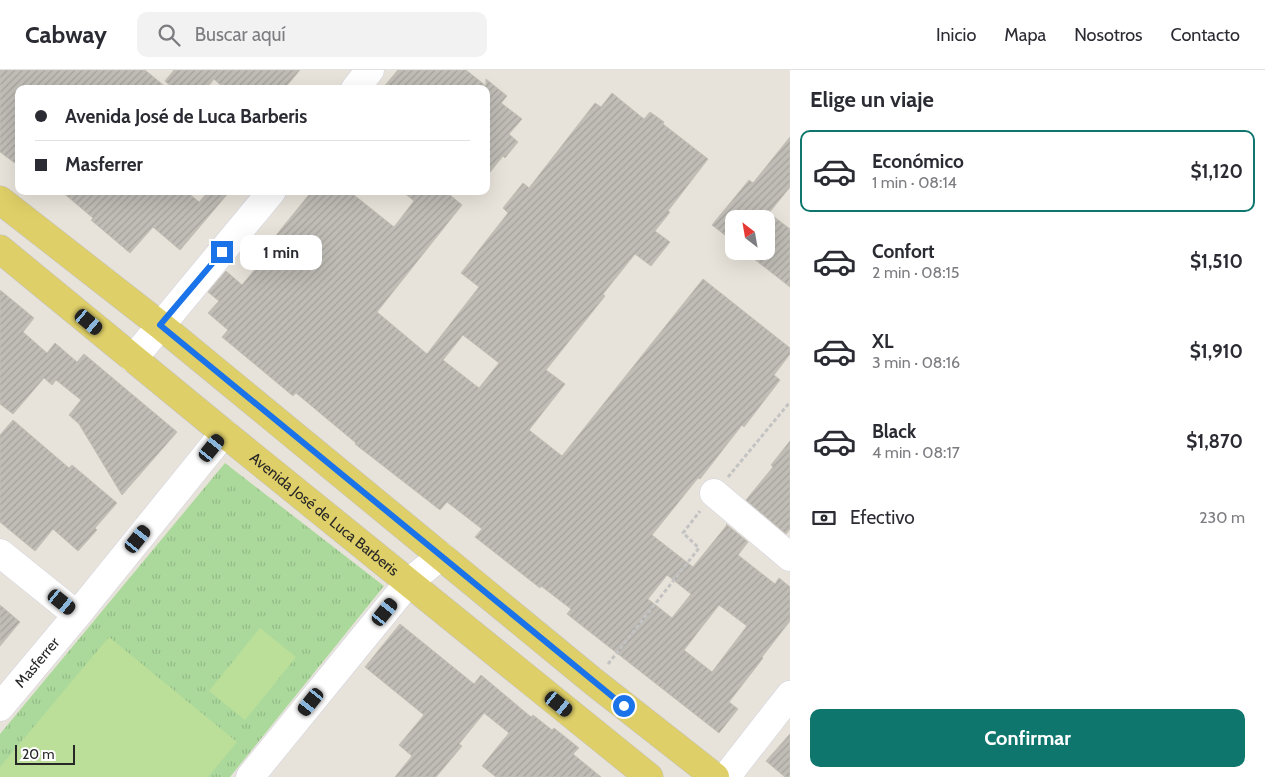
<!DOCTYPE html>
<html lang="es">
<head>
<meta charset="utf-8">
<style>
  :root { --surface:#fff; --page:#f2f2f3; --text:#2b2b33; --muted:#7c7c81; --line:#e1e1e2; --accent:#0f766e }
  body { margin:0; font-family:Cabin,sans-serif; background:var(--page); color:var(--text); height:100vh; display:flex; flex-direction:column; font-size:19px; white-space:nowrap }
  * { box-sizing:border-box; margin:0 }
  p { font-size:16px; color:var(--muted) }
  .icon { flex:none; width:28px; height:28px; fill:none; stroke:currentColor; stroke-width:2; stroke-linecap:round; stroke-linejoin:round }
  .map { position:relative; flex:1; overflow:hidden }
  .sheet { display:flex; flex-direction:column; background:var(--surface); width:475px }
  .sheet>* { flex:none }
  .guide { position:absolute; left:15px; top:15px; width:475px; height:110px; border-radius:10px; box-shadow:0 5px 20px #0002; display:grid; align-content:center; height:110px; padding:0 20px; background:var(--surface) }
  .needle { width:32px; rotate:329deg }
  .fabs { position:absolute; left:725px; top:140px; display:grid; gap:10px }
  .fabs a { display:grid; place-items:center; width:50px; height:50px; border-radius:10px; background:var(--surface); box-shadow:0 5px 20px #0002; font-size:25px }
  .scale { position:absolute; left:15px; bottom:12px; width:60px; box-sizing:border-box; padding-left:5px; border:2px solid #272727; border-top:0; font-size:14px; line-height:18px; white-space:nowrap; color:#272727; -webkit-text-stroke:4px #fff; paint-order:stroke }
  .end { position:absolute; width:22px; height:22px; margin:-11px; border:6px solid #1a73e8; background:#fff; box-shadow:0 0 0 2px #fff }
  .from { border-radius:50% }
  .bubble { position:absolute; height:35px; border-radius:10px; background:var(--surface); box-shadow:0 5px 20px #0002; font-size:16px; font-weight:800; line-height:35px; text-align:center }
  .car { position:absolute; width:15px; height:30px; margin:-15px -8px; border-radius:6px; box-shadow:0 0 4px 1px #0007; background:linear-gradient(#222 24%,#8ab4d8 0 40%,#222 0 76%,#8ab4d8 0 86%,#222 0) }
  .guide b { display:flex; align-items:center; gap:18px; height:48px; font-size:19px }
  .guide b+b { border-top:1px solid var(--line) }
  .guide i { width:12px; height:12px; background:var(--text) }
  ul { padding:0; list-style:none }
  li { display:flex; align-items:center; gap:15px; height:82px; margin:0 10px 8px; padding:0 10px; border:2px solid transparent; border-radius:10px }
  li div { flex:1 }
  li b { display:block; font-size:19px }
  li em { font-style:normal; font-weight:800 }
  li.active { border-color:var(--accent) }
  li>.icon { width:45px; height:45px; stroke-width:1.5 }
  h2 { padding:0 20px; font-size:22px; line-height:60px }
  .pay { display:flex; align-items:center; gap:12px; height:55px; padding:0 20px; font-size:19px }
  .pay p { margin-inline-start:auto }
  .button { display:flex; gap:10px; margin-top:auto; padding:10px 20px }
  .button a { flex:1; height:58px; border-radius:10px; background:var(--accent); color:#fff; font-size:20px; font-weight:800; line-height:58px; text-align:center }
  header { display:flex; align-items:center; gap:30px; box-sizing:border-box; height:70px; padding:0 25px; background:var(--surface); border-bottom:1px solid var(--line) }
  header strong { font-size:24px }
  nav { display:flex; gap:28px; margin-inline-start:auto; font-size:18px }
  .search { width:350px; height:45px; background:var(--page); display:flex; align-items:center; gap:12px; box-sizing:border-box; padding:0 18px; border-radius:10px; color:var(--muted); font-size:19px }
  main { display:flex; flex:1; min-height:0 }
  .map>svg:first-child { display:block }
  .park { fill:url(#park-tufts) }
  .pitch { fill:#bbdf99 }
  .building { fill:url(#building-hatch); stroke:#c3bfb4; fill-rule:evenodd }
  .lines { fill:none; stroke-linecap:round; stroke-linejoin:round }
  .minor-casing { stroke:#d0d1df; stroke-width:29 }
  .major-casing { stroke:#c3c3c3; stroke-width:29 }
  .path { stroke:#c3c3c3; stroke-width:3; stroke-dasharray:4 2.5; stroke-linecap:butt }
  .minor { stroke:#fff; stroke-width:28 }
  .major { stroke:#dfcf68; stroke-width:28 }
  .route { stroke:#1a73e8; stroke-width:6 }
  .labels { text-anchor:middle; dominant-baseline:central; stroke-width:4.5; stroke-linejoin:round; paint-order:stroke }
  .street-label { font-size:15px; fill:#272727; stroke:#fff }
</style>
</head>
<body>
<header>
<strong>Cabway</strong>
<div class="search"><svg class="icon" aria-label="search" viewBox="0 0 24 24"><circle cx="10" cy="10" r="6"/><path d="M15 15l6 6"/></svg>Buscar aquí</div>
<nav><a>Inicio</a><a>Mapa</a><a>Nosotros</a><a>Contacto</a></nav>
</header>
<main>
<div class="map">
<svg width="790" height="707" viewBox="0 0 790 707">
  <defs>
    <pattern id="park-tufts" width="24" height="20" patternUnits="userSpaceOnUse" patternTransform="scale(1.25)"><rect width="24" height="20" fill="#abd99c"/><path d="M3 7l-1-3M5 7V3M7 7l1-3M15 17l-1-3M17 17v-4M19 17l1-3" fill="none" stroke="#93ba86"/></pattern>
    <pattern id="building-hatch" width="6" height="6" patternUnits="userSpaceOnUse" patternTransform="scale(1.25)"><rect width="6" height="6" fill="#c0bdb7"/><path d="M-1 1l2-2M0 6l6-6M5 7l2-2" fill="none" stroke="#a5a29d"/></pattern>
  </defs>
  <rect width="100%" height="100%" fill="#e8e3da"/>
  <!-- park -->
  <polygon class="park" points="225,393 384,516 230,707 0,707 0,664"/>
  <!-- pitch -->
  <g class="pitch">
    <polygon points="260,558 296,587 245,650 209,621"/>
    <polygon points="109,567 237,672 208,707 0,707 0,697"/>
  </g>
  <!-- building -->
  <g class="building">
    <polygon points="0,0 145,0 168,19 19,19 19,96 0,82"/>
    <polygon points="174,0 300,0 284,19 225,19 214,9 206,19 174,19 165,11"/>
    <polygon points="398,0 466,0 486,16 486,9 507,26 501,33 522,49 509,64 518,72 505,88 503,86 486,107 486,19 382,19"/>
    <path d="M612 23 644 49 650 42 664 52 663 54 708 89 668 141 670 142 655 161 670 172 651 196 635 184 603 224 605 226 546 300 565 314 529 360 562 386 703 209 790 278V284L774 305 780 310 744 357 742 355 700 409 698 408 652 465 693 497 727 455 726 454 748 472 738 485 775 514 779 508 790 517V551L762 587 763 588 729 632 738 639 719 663 567 544 571 539 541 516 540 518 475 467 482 459 447 432 440 440 355 374 356 373 296 323 293 326 222 267 228 260 208 243 219 231 208 222 226 201 242 215 262 191 253 184 264 170 269 174 312 121H349L394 157 414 131 402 121H445L462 135 377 242 427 284 479 217 461 203 508 143 503 138 523 113 529 118 595 33 601 37ZM463 265 499 293 479 318 443 290ZM667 505 691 524 672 548 648 529ZM719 535 747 556 712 602 684 580Z"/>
    <polygon points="790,67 790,117 769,143 790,159 790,217 744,181 766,181 766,147 765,149 734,149 734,172 712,155 749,110 753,113"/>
    <polygon points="61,121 186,121 199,132 209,121 230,121 180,180 153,157 130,183 91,150 93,148"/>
    <polygon points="0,220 34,248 23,262 47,283 55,273 77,292 84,284 177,362 122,425 79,354 69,345 81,330 56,310 52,315 44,308 13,344 0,334"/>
    <polygon points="13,350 69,398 72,395 117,433 95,458 97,460 78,481 53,459 35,481 0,452 0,365"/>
    <polygon points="790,371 790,459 786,464 746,430 773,397 771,395"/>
    <polygon points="0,535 20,552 0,576"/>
    <polygon points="400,554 474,614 481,605 531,647 533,645 552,660 554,658 579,678 573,684 601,707 496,707 482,696 509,663 484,643 459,674 462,676 436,707 395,707 412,686 399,675 424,645 365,597"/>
    <polygon points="790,664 790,707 785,707 766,691"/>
  </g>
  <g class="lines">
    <defs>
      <g id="minor">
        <polyline points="355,19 370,0"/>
        <polyline points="133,289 272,121"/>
        <polyline points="714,423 790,487"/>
        <polyline points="0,483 77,545"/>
        <path id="s1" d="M0 637 77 545 224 363"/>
        <polyline points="250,707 409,512 441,486"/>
        <polyline points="726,707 790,625"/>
      </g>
      <g id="major">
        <polyline points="0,130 160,255 594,612 715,707"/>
        <path id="s2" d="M0 179 224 363 649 707"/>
      </g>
    </defs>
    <!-- minor casing -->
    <use href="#minor" class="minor-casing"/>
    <!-- major casing -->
    <use href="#major" class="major-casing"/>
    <!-- path -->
    <g class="path">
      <polyline points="728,407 790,332"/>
      <polyline points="608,594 699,478 683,463 700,441"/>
    </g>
    <!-- minor -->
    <use href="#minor" class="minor"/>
    <!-- major -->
    <use href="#major" class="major"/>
  </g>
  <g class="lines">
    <!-- route -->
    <polyline class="route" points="222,182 160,255 624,636"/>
  </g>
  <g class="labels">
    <!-- street labels -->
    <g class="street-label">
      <text stroke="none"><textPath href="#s2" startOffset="419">Avenida José de Luca Barberis</textPath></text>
      <text stroke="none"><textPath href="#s1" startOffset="58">Masferrer</textPath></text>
    </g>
  </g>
</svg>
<div class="fabs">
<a><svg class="needle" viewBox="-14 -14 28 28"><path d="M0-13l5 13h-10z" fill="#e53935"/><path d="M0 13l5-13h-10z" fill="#7c7c81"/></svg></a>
</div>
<div class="scale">20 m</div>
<i class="end from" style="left:624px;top:636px"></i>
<i class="end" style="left:222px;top:182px"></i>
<div class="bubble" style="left:240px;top:165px;width:82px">1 min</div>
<i class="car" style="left:89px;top:252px;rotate:130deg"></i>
<i class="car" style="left:212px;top:378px;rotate:39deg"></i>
<i class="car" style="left:138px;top:469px;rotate:39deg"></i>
<i class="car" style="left:62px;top:532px;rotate:129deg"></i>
<i class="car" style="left:385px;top:542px;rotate:39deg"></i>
<i class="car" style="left:311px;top:632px;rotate:219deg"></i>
<i class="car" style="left:559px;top:634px;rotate:129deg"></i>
<div class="guide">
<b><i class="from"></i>Avenida José de Luca Barberis</b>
<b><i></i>Masferrer</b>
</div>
</div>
<section class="sheet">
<h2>Elige un viaje</h2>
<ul>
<li class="active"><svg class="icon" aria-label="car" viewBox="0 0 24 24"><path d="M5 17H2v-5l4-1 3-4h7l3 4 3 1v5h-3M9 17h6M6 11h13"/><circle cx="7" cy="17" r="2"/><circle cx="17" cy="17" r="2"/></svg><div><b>Económico</b><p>1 min · 08:14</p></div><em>$1,120</em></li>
<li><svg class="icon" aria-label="car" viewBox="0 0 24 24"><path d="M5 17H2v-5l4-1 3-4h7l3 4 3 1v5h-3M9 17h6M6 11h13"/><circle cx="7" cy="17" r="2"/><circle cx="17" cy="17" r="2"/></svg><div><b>Confort</b><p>2 min · 08:15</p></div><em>$1,510</em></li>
<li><svg class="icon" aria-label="car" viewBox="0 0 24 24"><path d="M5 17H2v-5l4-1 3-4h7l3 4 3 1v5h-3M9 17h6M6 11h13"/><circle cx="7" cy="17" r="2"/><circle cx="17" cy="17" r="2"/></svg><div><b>XL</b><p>3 min · 08:16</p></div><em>$1,910</em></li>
<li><svg class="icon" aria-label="car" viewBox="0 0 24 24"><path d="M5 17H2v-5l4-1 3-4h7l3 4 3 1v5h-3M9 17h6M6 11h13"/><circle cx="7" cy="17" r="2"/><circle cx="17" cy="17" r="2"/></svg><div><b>Black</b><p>4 min · 08:17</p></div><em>$1,870</em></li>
</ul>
<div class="pay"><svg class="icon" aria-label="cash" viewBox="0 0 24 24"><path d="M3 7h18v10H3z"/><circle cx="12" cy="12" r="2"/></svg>Efectivo<p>230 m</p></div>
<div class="button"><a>Confirmar</a></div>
</section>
</main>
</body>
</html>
